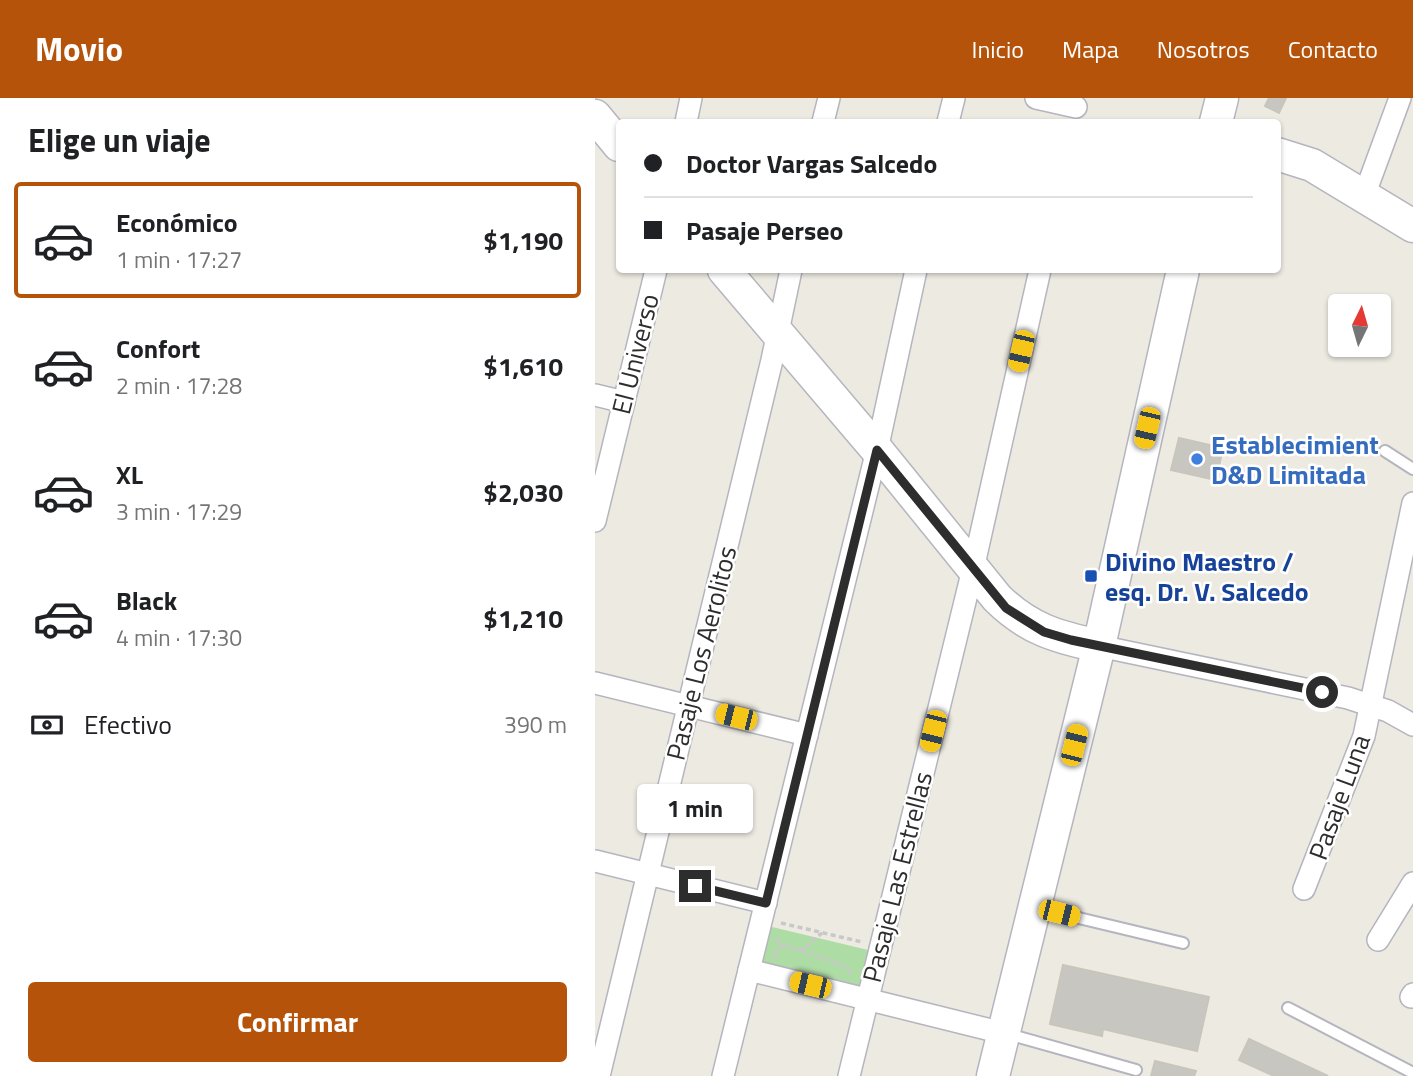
<!DOCTYPE html>
<html lang="es">
<head>
<meta charset="utf-8">
<style>
  :root { --surface:#fff; --page:#f2f2f2; --text:#202124; --muted:#757577; --line:#e0e0e0; --accent:#b45309 }
  body { margin:0; font-family:"Titillium Web",sans-serif; background:var(--page); color:var(--text); height:100vh; display:flex; flex-direction:column; font-size:26px; white-space:nowrap }
  * { box-sizing:border-box; margin:0 }
  p { font-size:23px; color:var(--muted) }
  .icon { flex:none; width:38px; height:38px; fill:none; stroke:currentColor; stroke-width:2; stroke-linecap:round; stroke-linejoin:round }
  .map { position:relative; flex:1; overflow:hidden }
  .side { display:flex; flex-direction:column; background:var(--surface); width:595px }
  .side>* { flex:none }
  .hud { position:absolute; left:21px; top:21px; width:665px; height:154px; border-radius:7px; box-shadow:0 2px 5px #0004; display:grid; align-content:center; height:154px; padding:0 28px; background:var(--surface) }
  .needle { width:46px; rotate:5deg }
  .tools { position:absolute; left:733px; top:196px; display:grid; gap:14px }
  .tools a { display:grid; place-items:center; width:63px; height:63px; border-radius:7px; background:var(--surface); box-shadow:0 2px 5px #0004; font-size:35px }
  .end { position:absolute; width:32px; height:32px; margin:-16px; border:9px solid #2d2d2d; background:#fff; box-shadow:0 0 0 4px #fff }
  .from { border-radius:50% }
  .bubble { position:absolute; height:49px; border-radius:7px; background:var(--surface); box-shadow:0 2px 5px #0004; font-size:23px; font-weight:700; line-height:49px; text-align:center }
  .car { position:absolute; width:21px; height:42px; margin:-21px -10px; border-radius:9px; box-shadow:0 0 5px 2px #0007; background:linear-gradient(#f5c518 24%,#345 0 40%,#f5c518 0 76%,#345 0 86%,#f5c518 0) }
  .hud b { display:flex; align-items:center; gap:24px; height:66px; font-size:26px }
  .hud b+b { border-top:2px solid var(--line) }
  .hud i { width:18px; height:18px; background:var(--text) }
  ul { padding:0; list-style:none }
  li { display:flex; align-items:center; gap:21px; height:116px; margin:0 14px 10px; padding:0 14px; border:4px solid transparent; border-radius:7px }
  li div { flex:1 }
  li b { display:block; font-size:26px }
  li em { font-style:normal; font-weight:700 }
  li.on { border-color:var(--accent) }
  li>.icon { width:63px; height:63px; stroke-width:1.5 }
  h2 { padding:0 28px; font-size:32px; line-height:84px }
  .pay { display:flex; align-items:center; gap:18px; height:77px; padding:0 28px; font-size:26px }
  .pay p { margin-inline-start:auto }
  .cta { display:flex; gap:14px; margin-top:auto; padding:14px 28px }
  .cta a { flex:1; height:80px; border-radius:7px; background:var(--accent); color:#fff; font-size:28px; font-weight:700; line-height:80px; text-align:center }
  header { display:flex; align-items:center; gap:42px; box-sizing:border-box; height:98px; padding:0 35px; background:var(--accent); color:#fff }
  header strong { font-size:33px }
  nav { display:flex; gap:38px; margin-inline-start:auto; font-size:24px }
  main { display:flex; flex:1; min-height:0 }
  .map>svg:first-child { display:block }
  .green { fill:#aedca5 }
  .building { fill:#c8c6c0; stroke:#c8c6bb; stroke-width:2 }
  .lines { fill:none; stroke-linecap:round; stroke-linejoin:round }
  .lane-casing { stroke:#b5b5bf; stroke-width:14 }
  .street-casing { stroke:#b5b5bf; stroke-width:24 }
  .secondary-casing { stroke:#b5b5bf; stroke-width:35 }
  .path { stroke:#c8c8c8; stroke-width:3.5; stroke-dasharray:5 3.5; stroke-linecap:butt }
  .lane { stroke:#fff; stroke-width:10 }
  .street { stroke:#fff; stroke-width:21 }
  .secondary { stroke:#fff; stroke-width:32 }
  .route { stroke:#2d2d2d; stroke-width:9 }
  .shop-dot { fill:#3f7fe0; stroke:#fff; stroke-width:2.5 }
  .transit-dot { fill:#1a4fb4; stroke:#fff; stroke-width:2.5 }
  .labels { text-anchor:middle; dominant-baseline:central; stroke-width:5; stroke-linejoin:round; paint-order:stroke }
  .street-label { font-size:26px; fill:#2d2d2d; stroke:#fff }
  .shop-label { font-size:26px; font-weight:bold; fill:#366cbe; stroke:#fff; text-anchor:start }
  .transit-label { font-size:26px; font-weight:bold; fill:#164399; stroke:#fff; text-anchor:start }
</style>
</head>
<body>
<header>
<strong>Movio</strong>
<nav><a>Inicio</a><a>Mapa</a><a>Nosotros</a><a>Contacto</a></nav>
</header>
<main>
<section class="side">
<h2>Elige un viaje</h2>
<ul>
<li class="on"><svg class="icon" aria-label="car" viewBox="0 0 24 24"><path d="M5 17H2v-5l4-1 3-4h7l3 4 3 1v5h-3M9 17h6M6 11h13"/><circle cx="7" cy="17" r="2"/><circle cx="17" cy="17" r="2"/></svg><div><b>Económico</b><p>1 min · 17:27</p></div><em>$1,190</em></li>
<li><svg class="icon" aria-label="car" viewBox="0 0 24 24"><path d="M5 17H2v-5l4-1 3-4h7l3 4 3 1v5h-3M9 17h6M6 11h13"/><circle cx="7" cy="17" r="2"/><circle cx="17" cy="17" r="2"/></svg><div><b>Confort</b><p>2 min · 17:28</p></div><em>$1,610</em></li>
<li><svg class="icon" aria-label="car" viewBox="0 0 24 24"><path d="M5 17H2v-5l4-1 3-4h7l3 4 3 1v5h-3M9 17h6M6 11h13"/><circle cx="7" cy="17" r="2"/><circle cx="17" cy="17" r="2"/></svg><div><b>XL</b><p>3 min · 17:29</p></div><em>$2,030</em></li>
<li><svg class="icon" aria-label="car" viewBox="0 0 24 24"><path d="M5 17H2v-5l4-1 3-4h7l3 4 3 1v5h-3M9 17h6M6 11h13"/><circle cx="7" cy="17" r="2"/><circle cx="17" cy="17" r="2"/></svg><div><b>Black</b><p>4 min · 17:30</p></div><em>$1,210</em></li>
</ul>
<div class="pay"><svg class="icon" aria-label="cash" viewBox="0 0 24 24"><path d="M3 7h18v10H3z"/><circle cx="12" cy="12" r="2"/></svg>Efectivo<p>390 m</p></div>
<div class="cta"><a>Confirmar</a></div>
</section>
<div class="map">
<svg width="818" height="978" viewBox="0 0 818 978">
  <rect width="100%" height="100%" fill="#eceae1"/>
  <!-- green -->
  <polygon class="green" points="173,828 273,852 266,888 165,864"/>
  <!-- building -->
  <g class="building">
    <polygon points="674,0 691,0 684,15 670,8"/>
    <polygon points="584,340 628,350 621,382 576,372"/>
    <polygon points="468,867 614,899 602,953 508,931 507,938 455,926"/>
    <polygon points="654,941 733,978 679,978 644,962"/>
    <polygon points="560,963 601,973 599,978 556,978"/>
  </g>
  <g class="lines">
    <defs>
      <g id="lane">
        <polyline points="790,353 818,371"/>
        <polyline points="442,810 588,845"/>
        <polyline points="693,910 818,975"/>
        <polyline points="413,936 541,972"/>
      </g>
      <g id="street">
        <polyline points="441,0 481,9"/>
        <polyline points="91,24 96,0"/>
        <polyline points="228,24 234,0"/>
        <polyline points="353,24 359,0"/>
        <polyline points="769,98 805,0"/>
        <polyline points="0,297 29,304"/>
        <polyline points="0,423 61,172"/>
        <polyline points="504,548 753,600 793,613 818,627"/>
        <polyline points="0,585 212,637"/>
        <polyline points="0,763 171,805"/>
        <polyline points="709,791 769,638 818,405"/>
        <polyline points="783,842 818,785"/>
        <polyline points="154,872 408,935"/>
        <polyline points="816,899 818,896"/>
        <polyline points="4,978 177,262 196,172"/>
        <polyline points="128,978 282,352 321,172"/>
        <polyline points="254,978 378,471 445,172"/>
      </g>
      <g id="secondary">
        <polyline points="0,18 24,47"/>
        <polyline points="621,24 627,0"/>
        <polyline points="682,56 717,67 818,128"/>
        <path d="M129 172 282 352 402 500C433 531 462 539 504 548"/>
        <polyline points="398,978 504,548 588,172"/>
      </g>
    </defs>
    <!-- lane casing -->
    <use href="#lane" class="lane-casing"/>
    <!-- street casing -->
    <use href="#street" class="street-casing"/>
    <!-- secondary casing -->
    <use href="#secondary" class="secondary-casing"/>
    <!-- path -->
    <g class="path">
      <polyline points="186,825 267,844"/>
      <polyline points="181,841 186,847 206,852 227,835"/>
      <polyline points="206,852 249,868 257,876"/>
      <polyline points="179,860 186,847"/>
    </g>
    <!-- lane -->
    <use href="#lane" class="lane"/>
    <!-- street -->
    <use href="#street" class="street"/>
    <!-- secondary -->
    <use href="#secondary" class="secondary"/>
  </g>
  <g class="lines">
    <!-- route -->
    <polyline class="route" points="100,788 171,805 282,352 411,510 449,534 476,542 727,594"/>
  </g>
  <!-- markers -->
  <circle class="shop-dot" cx="602" cy="361" r="7"/>
  <rect class="transit-dot" x="489" y="471" width="14" height="14" rx="3.5"/>
  <g class="labels">
    <!-- street labels -->
    <g class="street-label">
      <text transform="translate(40 256) rotate(-76)">El Universo</text>
      <text transform="translate(106 555) rotate(-76)">Pasaje Los Aerolitos</text>
      <text transform="translate(744 699) rotate(-70)">Pasaje Luna</text>
      <text transform="translate(302 779) rotate(-76)">Pasaje Las Estrellas</text>
    </g>
    <!-- shop labels -->
    <g class="shop-label">
      <text x="616" y="346">Establecimient<tspan x="616" dy="30">D&amp;D Limitada</tspan></text>
    </g>
    <!-- transit labels -->
    <g class="transit-label">
      <text x="510" y="463">Divino Maestro /<tspan x="510" dy="30">esq. Dr. V. Salcedo</tspan></text>
    </g>
  </g>
</svg>
<div class="tools">
<a><svg class="needle" viewBox="-14 -14 28 28"><path d="M0-13l5 13h-10z" fill="#e53935"/><path d="M0 13l5-13h-10z" fill="#757577"/></svg></a>
</div>
<i class="end from" style="left:727px;top:594px"></i>
<i class="end" style="left:100px;top:788px"></i>
<div class="bubble" style="left:42px;top:686px;width:116px">1 min</div>
<i class="car" style="left:426px;top:253px;rotate:193deg"></i>
<i class="car" style="left:552px;top:330px;rotate:193deg"></i>
<i class="car" style="left:141px;top:619px;rotate:284deg"></i>
<i class="car" style="left:338px;top:633px;rotate:194deg"></i>
<i class="car" style="left:479px;top:647px;rotate:14deg"></i>
<i class="car" style="left:464px;top:815px;rotate:104deg"></i>
<i class="car" style="left:215px;top:887px;rotate:283deg"></i>
<div class="hud">
<b><i class="from"></i>Doctor Vargas Salcedo</b>
<b><i></i>Pasaje Perseo</b>
</div>
</div>
</main>
</body>
</html>
